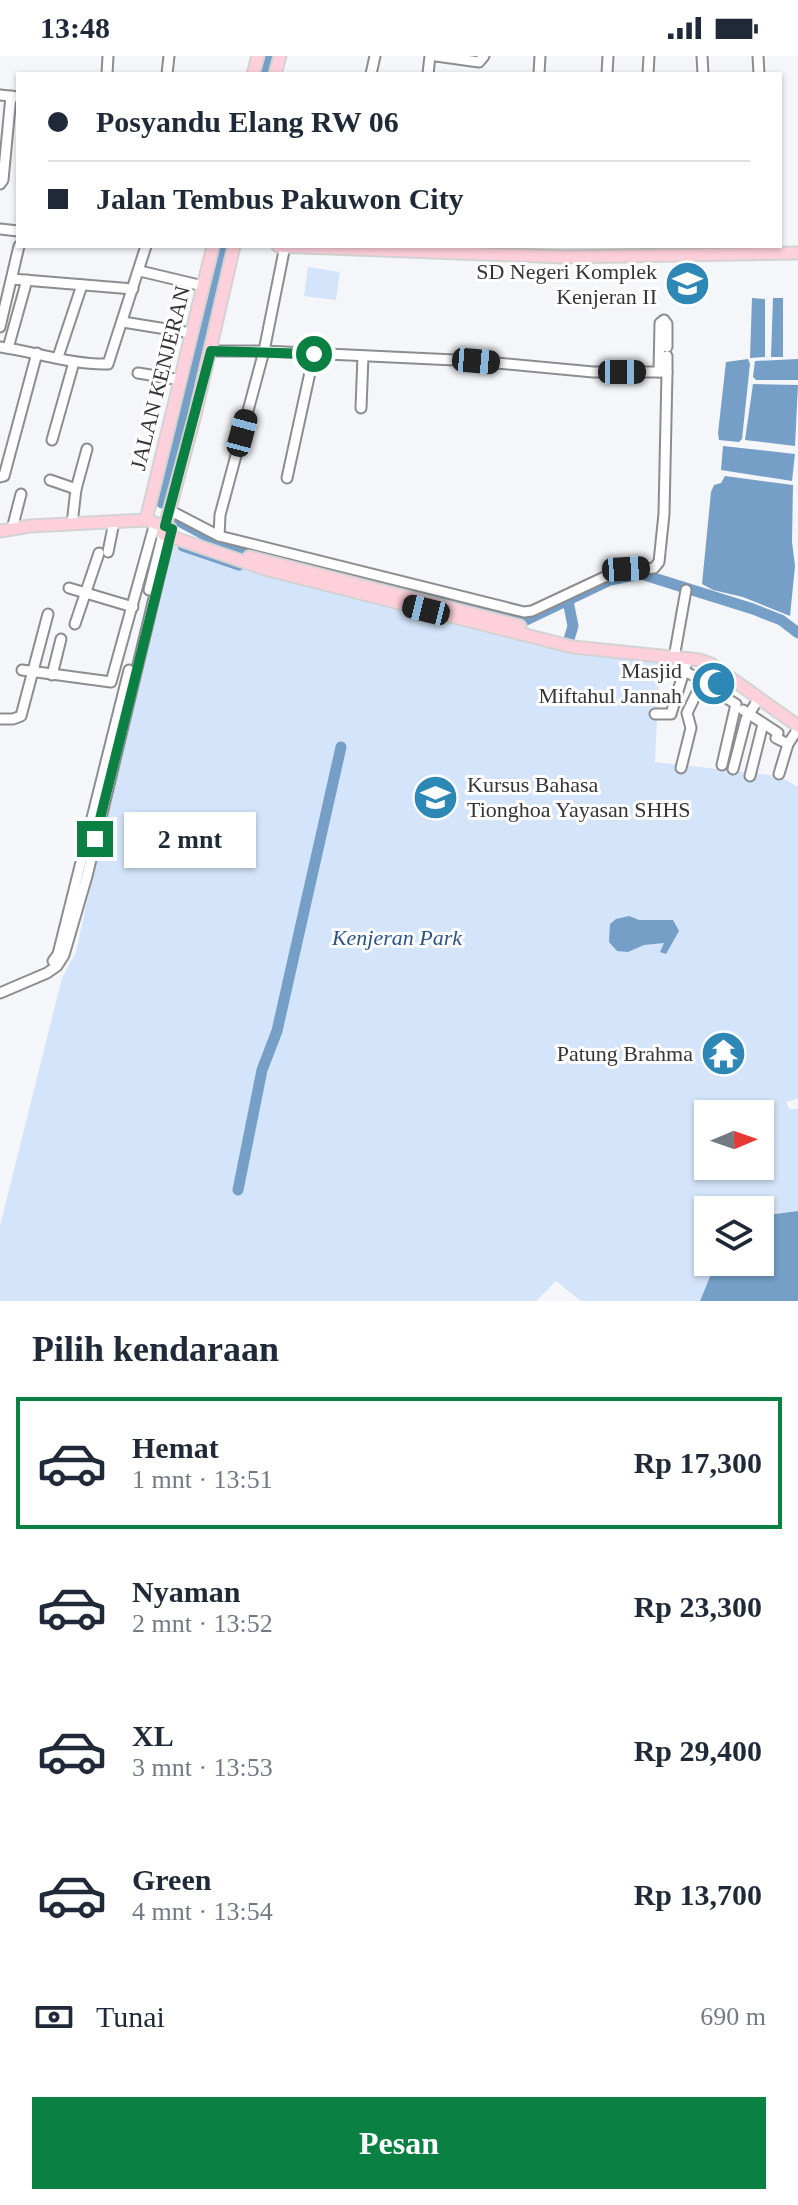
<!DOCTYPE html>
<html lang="id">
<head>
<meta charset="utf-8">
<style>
  :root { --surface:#fff; --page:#f6f6f7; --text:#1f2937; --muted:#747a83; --line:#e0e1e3; --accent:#0b8043 }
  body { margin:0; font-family:"Times New Roman",serif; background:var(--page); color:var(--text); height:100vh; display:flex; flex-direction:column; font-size:30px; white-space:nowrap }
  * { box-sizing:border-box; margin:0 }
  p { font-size:26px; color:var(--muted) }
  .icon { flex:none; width:44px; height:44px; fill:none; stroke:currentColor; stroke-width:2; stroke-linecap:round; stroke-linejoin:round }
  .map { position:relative; height:1245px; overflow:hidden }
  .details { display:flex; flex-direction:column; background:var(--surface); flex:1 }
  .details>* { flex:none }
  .hud { position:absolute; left:16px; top:16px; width:766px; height:176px; border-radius:0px; box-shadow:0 2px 6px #0004; display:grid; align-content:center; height:176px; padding:0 32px; background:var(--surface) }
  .needle { width:52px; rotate:88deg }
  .tools { position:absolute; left:694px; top:1044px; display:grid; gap:16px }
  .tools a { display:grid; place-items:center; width:80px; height:80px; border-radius:0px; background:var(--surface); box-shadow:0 2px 6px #0004; font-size:40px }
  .end { position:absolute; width:36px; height:36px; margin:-18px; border:10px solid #0b8043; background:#fff; box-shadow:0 0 0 4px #fff }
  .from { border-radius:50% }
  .bubble { position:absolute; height:56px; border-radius:0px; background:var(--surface); box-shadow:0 2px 6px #0004; font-size:26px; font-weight:800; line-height:56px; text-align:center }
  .car { position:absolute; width:24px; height:48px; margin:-24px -12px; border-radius:10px; box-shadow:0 0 6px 2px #0007; background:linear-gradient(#222 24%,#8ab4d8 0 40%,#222 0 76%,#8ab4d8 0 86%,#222 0) }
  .hud b { display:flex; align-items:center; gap:28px; height:76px; font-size:30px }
  .hud b+b { border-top:2px solid var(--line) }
  .hud i { width:20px; height:20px; background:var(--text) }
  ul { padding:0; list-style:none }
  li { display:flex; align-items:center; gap:24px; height:132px; margin:0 16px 12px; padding:0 16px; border:4px solid transparent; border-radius:0px }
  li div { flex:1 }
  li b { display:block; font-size:30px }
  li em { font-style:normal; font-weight:800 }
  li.on { border-color:var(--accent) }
  li>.icon { width:72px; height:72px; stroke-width:1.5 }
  h2 { padding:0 32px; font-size:36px; line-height:96px }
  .pay { display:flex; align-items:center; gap:20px; height:88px; padding:0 32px; font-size:30px }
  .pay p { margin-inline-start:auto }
  .action { display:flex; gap:16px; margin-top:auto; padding:16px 32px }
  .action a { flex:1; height:92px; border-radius:0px; background:var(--accent); color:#fff; font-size:32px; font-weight:800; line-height:92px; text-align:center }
  .status { display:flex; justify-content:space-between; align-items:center; height:56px; padding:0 40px; background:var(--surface); direction:ltr }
  .status svg { height:22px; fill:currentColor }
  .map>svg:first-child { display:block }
  .green { fill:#d4e4fa; fill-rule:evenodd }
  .water { fill:#759fc6 }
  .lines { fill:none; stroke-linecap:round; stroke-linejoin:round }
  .river { stroke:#759fc6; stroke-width:11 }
  .minor-casing { stroke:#8b8d90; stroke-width:13 }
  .major-casing { stroke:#d3d3d3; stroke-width:15 }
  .minor { stroke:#fff; stroke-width:9 }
  .major { stroke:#fed0dc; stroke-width:11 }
  .route { stroke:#0b8043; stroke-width:10 }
  .labels { text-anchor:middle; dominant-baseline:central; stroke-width:6; stroke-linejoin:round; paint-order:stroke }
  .poi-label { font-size:22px; fill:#353537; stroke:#fff; text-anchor:end }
  .street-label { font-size:22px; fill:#353537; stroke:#fff }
  .park-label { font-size:22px; font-style:italic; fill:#2b538b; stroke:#fff }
</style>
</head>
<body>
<div class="status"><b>13:48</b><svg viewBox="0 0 49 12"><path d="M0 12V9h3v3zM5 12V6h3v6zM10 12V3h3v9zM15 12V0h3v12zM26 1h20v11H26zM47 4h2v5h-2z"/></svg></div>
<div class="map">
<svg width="798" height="1245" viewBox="0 0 798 1245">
  <rect width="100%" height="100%" fill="#f4f6f9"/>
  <!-- green -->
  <g class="green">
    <polygon points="308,211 340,216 336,244 304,240"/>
    <path d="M175 482 606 596 660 600 655 706 779 720 798 731V1043L786 1046 789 1053H798V1155L760 1160V1154H708V1206H716L700 1245H581L556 1225 536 1245H0V1170L62 922 76 896 109 743ZM708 1058H760V1110H708Z"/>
  </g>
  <!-- water -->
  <g class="water">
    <polygon points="752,242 765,243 765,301 750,302"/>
    <polygon points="773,242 783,242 783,301 771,301"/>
    <polygon points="748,303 750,308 742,383 739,386 719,384 718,377 726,306"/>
    <polygon points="798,303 798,324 756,324 753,321 755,305"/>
    <polygon points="753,328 798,329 795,390 745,384"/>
    <polygon points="723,390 795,398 792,425 721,414"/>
    <polygon points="725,420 793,429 792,486 795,510 790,560 743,541 713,534 702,528 711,436 714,429 721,427"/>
    <polygon points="629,860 639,864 673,864 679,875 666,898 660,896 664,887 644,889 628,896 617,895 609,886 610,868 616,863"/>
    <polygon points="798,1155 798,1245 700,1245 716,1206 760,1206 760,1160"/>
  </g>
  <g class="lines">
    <!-- river -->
    <g class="river">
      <polyline points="264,18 269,0"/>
      <polyline points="162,447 222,190"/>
      <polyline points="175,463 216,485 263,499"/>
      <polyline points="183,490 239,509"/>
      <polyline points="330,516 526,564 610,524 641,518 753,553 781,564 798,577"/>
      <polyline points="567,590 573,570 568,545"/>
      <polyline points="238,1134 262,1014 277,975 341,691"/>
    </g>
    <defs>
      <g id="minor">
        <polyline points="436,0 479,6 484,0"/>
        <polyline points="702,0 703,18"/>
        <polyline points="758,0 759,18"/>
        <polyline points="107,18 108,0"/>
        <polyline points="167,18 169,0"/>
        <polyline points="371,18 375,0"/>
        <polyline points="428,18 430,0"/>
        <polyline points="539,18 540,0"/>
        <polyline points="607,18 608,0"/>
        <polyline points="648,18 649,0"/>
        <polyline points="0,39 18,41"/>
        <polyline points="0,128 3,124 11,40"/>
        <polyline points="0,173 18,175"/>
        <polyline points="140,215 203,230"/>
        <polyline points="12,223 133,233"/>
        <polyline points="123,266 191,277"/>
        <polyline points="0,271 19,190"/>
        <path d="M0 291C36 296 72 309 108 308L146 190"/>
        <polyline points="8,292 27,224"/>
        <polyline points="667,300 667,316"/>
        <polyline points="58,301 82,229"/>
        <polyline points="659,316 660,267 664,264 667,268 667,291"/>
        <polyline points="138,317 181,324"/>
        <polyline points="361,352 363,300"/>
        <polyline points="52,384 74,306"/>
        <polyline points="0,421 4,420 37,297"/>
        <polyline points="287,422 314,298"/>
        <polyline points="50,424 76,433"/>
        <polyline points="171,455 219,480 524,556 532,555 613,517 654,512 659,506 664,458 667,316 593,316 476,305 264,295 211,295"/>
        <polyline points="72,468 76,433 87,393"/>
        <polyline points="12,473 21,438"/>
        <polyline points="219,480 220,459 264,295 285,190"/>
        <polyline points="108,496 114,466"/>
        <polyline points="69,532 133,551"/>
        <polyline points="149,534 163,478"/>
        <polyline points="75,568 99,497"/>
        <polyline points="675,596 686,534"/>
        <polyline points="22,614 111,626 155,467"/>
        <polyline points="684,615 702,624 700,630 726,639 726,642 736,648 722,709"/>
        <polyline points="52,619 61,583"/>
        <polyline points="743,654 778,677 776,682 788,688"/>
        <polyline points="655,658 671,658 688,602"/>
        <polyline points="0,663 13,663 21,660 48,558"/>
        <polyline points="681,712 691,672 687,657 700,630"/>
        <polyline points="733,713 746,663 759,642"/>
        <polyline points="779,718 788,688 798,673"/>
        <polyline points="750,720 763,668"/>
        <polyline points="53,905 58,898 129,614"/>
        <polyline points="0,937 47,917 57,910 64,899 87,820 169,480"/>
      </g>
      <g id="major">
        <polyline points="253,18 258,0"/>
        <polyline points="275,18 280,0"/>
        <polyline points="234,190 195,359 163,478 265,513 573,591 700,604 711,608 798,670"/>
        <polyline points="278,190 564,201 798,197"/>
        <polyline points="146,464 213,190"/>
        <polyline points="0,475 30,470 146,464 170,472"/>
        <polyline points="249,501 520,570"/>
      </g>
    </defs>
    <!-- minor casing -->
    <use href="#minor" class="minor-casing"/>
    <!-- major casing -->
    <use href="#major" class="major-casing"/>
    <!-- minor -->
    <use href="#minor" class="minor"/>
    <!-- major -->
    <use href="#major" class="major"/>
  </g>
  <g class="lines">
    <!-- route -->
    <polyline class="route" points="95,783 172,473 165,470 211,295 314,298"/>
  </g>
  <!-- icons -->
  <defs>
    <symbol id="school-disc" viewBox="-11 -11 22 22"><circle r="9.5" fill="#2e88b5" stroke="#fff"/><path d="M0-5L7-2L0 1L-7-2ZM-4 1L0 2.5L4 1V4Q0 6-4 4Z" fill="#fff"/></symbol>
    <symbol id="mosque-disc" viewBox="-11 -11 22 22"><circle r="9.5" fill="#2e88b5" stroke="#fff"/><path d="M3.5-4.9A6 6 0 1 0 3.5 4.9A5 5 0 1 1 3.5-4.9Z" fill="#fff"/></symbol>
    <symbol id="university-disc" viewBox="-11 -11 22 22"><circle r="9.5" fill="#2e88b5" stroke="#fff"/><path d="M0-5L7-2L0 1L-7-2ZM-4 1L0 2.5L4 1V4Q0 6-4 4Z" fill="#fff"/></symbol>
    <symbol id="temple-disc" viewBox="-11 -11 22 22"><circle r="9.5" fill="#2e88b5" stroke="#fff"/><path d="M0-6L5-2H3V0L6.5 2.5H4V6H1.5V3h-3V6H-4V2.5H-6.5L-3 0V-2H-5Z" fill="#fff"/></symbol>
  </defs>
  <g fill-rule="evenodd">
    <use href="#school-disc" x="662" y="202" width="51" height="51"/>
    <use href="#mosque-disc" x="688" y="602" width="51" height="51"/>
    <use href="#university-disc" x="410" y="716" width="51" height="51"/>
    <use href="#temple-disc" x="698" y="972" width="51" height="51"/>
  </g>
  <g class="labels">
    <!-- poi labels -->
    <g class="poi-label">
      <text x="657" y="215">SD Negeri Komplek<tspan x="657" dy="25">Kenjeran II</tspan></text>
      <text x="682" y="614">Masjid<tspan x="682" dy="25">Miftahul Jannah</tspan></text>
      <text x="467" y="728" text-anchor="start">Kursus Bahasa<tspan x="467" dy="25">Tionghoa Yayasan SHHS</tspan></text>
      <text x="693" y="997">Patung Brahma</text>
    </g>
    <!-- street labels -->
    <g class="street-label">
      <text transform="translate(160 322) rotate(-76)">JALAN KENJERAN</text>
    </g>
    <!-- park labels -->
    <g class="park-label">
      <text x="397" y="881">Kenjeran Park</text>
    </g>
  </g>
</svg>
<div class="tools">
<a><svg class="needle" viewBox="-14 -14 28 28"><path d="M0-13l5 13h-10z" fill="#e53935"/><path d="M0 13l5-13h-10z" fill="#747a83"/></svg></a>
<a><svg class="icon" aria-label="layers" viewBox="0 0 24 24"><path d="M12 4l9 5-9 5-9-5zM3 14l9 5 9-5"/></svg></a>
</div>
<i class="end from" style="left:314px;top:298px"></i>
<i class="end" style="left:95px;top:783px"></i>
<div class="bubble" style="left:124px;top:756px;width:132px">2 mnt</div>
<i class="car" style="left:476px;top:305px;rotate:95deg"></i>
<i class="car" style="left:622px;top:316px;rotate:90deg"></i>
<i class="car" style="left:242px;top:377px;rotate:15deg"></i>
<i class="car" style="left:626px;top:513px;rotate:87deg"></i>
<i class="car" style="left:426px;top:554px;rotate:284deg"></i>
<div class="hud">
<b><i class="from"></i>Posyandu Elang RW 06</b>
<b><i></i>Jalan Tembus Pakuwon City</b>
</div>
</div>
<section class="details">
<h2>Pilih kendaraan</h2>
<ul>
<li class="on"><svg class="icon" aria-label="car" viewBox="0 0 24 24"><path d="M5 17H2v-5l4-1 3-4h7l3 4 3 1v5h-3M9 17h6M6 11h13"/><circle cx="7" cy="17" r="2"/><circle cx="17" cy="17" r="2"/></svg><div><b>Hemat</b><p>1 mnt · 13:51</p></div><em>Rp 17,300</em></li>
<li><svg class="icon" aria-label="car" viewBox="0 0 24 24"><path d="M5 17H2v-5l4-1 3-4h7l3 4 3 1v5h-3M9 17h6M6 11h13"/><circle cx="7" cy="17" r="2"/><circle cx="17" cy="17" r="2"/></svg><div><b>Nyaman</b><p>2 mnt · 13:52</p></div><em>Rp 23,300</em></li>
<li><svg class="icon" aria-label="car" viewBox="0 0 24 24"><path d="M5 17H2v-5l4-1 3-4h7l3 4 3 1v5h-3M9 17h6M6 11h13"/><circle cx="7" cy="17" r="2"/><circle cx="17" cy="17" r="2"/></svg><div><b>XL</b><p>3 mnt · 13:53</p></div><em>Rp 29,400</em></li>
<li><svg class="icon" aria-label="car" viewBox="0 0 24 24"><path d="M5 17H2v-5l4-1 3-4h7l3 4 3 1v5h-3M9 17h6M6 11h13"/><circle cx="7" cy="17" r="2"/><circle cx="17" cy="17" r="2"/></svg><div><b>Green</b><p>4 mnt · 13:54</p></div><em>Rp 13,700</em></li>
</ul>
<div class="pay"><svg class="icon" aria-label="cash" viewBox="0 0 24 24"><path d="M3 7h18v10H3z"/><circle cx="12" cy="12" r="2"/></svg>Tunai<p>690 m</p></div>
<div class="action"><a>Pesan</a></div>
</section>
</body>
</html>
